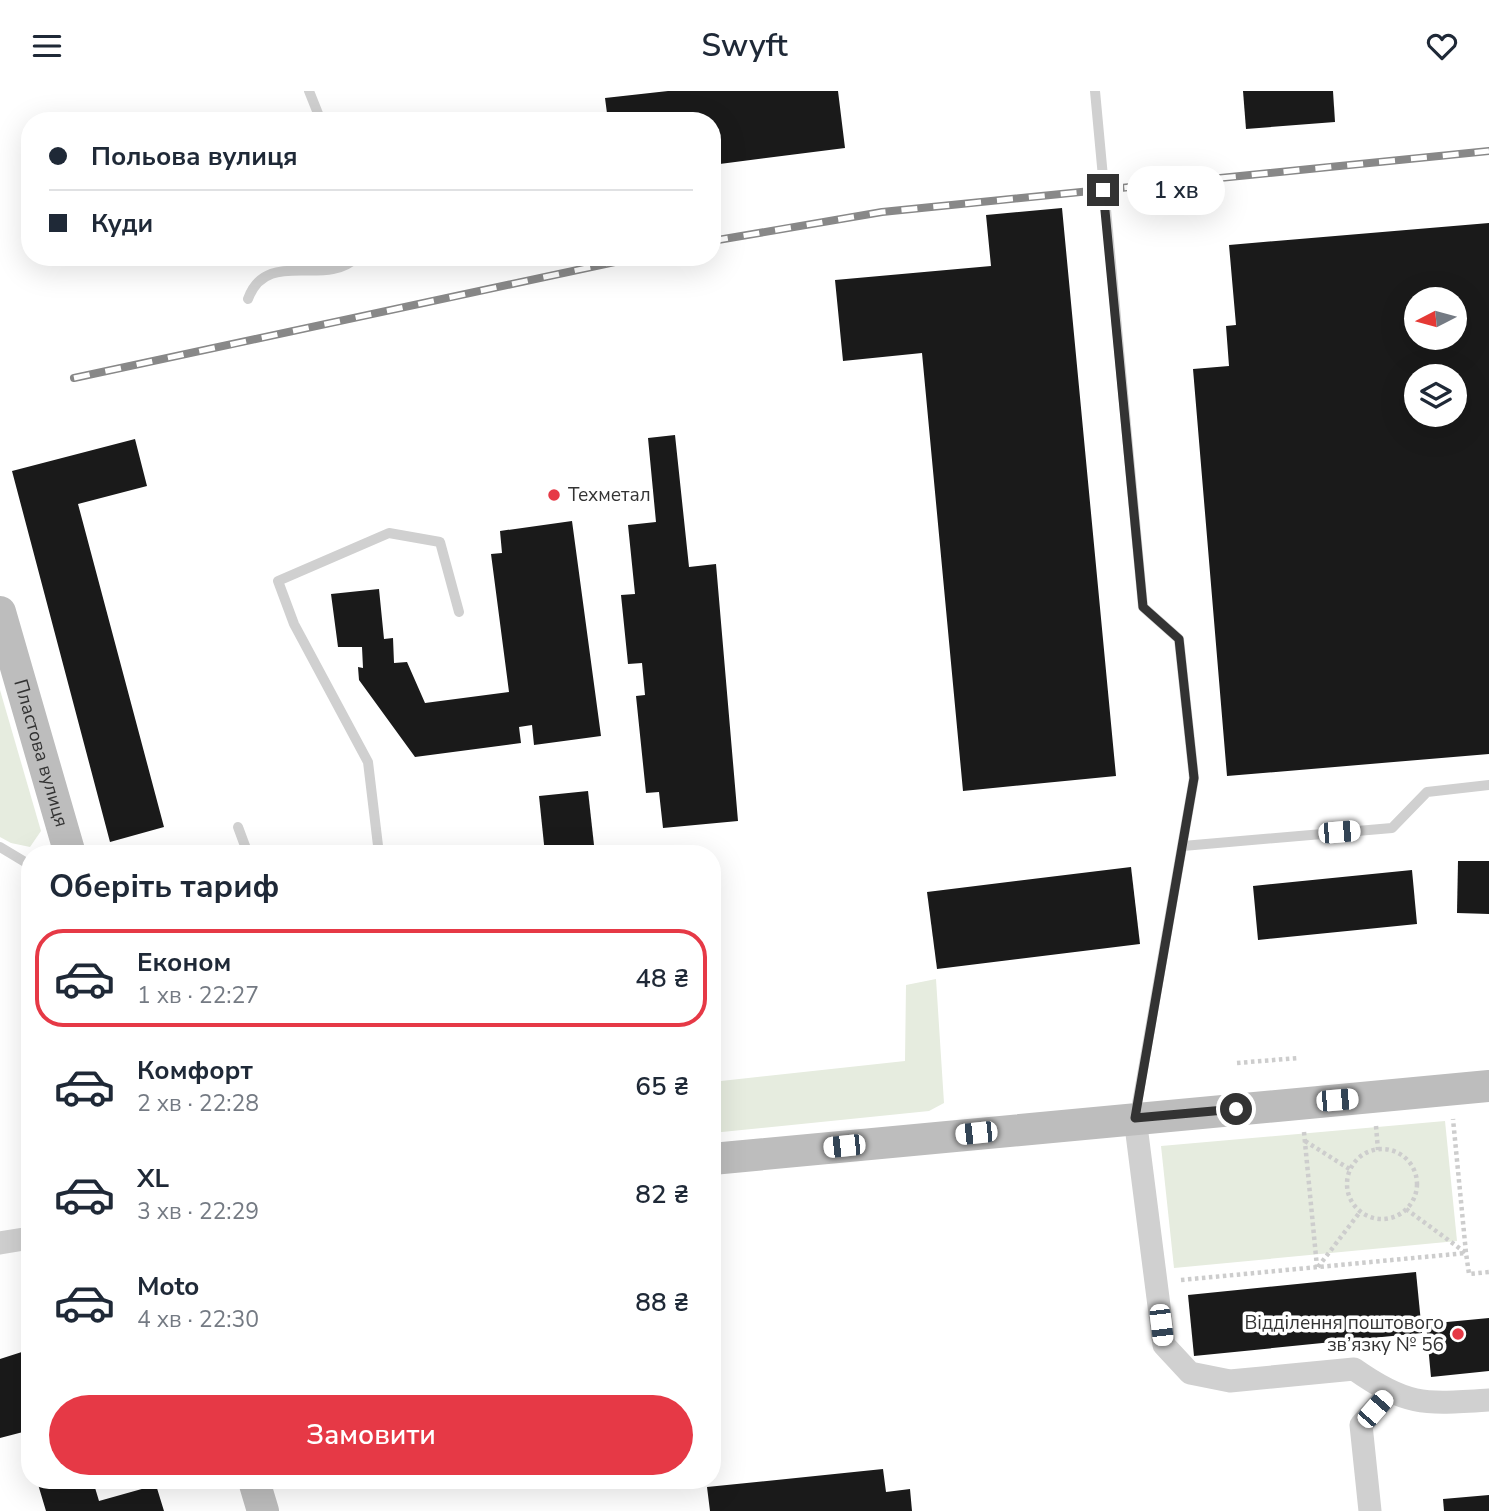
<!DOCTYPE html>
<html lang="uk">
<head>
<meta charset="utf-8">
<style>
  :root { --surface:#fff; --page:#f2f2f3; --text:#1f2937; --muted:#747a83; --line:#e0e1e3; --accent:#e63946 }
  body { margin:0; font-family:"Nunito Sans",sans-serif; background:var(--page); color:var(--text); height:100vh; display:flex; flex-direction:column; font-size:26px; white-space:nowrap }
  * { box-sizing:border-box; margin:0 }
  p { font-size:23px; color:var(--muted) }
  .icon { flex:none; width:38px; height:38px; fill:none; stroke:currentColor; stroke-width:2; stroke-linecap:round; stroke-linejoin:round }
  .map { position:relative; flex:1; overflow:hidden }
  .details { position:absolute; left:21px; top:754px; width:700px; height:644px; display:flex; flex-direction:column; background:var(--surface); border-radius:28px; box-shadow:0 7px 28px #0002 }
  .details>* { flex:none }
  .guide { position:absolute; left:21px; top:21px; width:700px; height:154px; border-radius:28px; box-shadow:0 7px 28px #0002; display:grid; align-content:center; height:154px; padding:0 28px; background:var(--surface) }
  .needle { width:46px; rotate:264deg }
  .fabs { position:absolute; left:1404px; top:196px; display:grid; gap:14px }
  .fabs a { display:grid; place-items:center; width:63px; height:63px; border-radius:50%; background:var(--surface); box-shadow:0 7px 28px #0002; font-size:35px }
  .end { position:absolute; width:32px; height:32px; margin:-16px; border:9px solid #333; background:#fff; box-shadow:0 0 0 4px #fff }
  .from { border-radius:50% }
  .bubble { position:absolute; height:49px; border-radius:24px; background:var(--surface); box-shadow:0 7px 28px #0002; font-size:23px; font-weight:600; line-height:49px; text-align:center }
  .car { position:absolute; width:21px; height:42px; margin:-21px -10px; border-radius:9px; box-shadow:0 0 5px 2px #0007; background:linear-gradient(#fff 24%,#345 0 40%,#fff 0 76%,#345 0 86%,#fff 0) }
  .guide b { display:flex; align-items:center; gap:24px; height:66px; font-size:26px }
  .guide b+b { border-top:2px solid var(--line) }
  .guide i { width:18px; height:18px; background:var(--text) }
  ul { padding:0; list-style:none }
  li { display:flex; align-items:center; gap:21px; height:98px; margin:0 14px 10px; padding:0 14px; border:4px solid transparent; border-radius:28px }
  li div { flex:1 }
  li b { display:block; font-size:26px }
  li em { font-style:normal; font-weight:600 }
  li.active { border-color:var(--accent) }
  li>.icon { width:63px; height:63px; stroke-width:1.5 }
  h2 { padding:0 28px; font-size:32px; line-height:84px }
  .primary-button { display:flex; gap:14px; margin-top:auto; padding:14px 28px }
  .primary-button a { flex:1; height:80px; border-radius:42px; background:var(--accent); color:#fff; font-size:28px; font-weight:600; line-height:80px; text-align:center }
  header { display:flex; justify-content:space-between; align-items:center; height:91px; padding:0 28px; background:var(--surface); font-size:32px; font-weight:600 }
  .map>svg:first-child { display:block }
  .green { fill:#e6ecdf }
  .building { fill:#1a1a1a; fill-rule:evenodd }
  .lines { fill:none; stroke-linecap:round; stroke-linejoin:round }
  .path { stroke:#cdcdcd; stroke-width:4.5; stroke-dasharray:3.5 3.5; stroke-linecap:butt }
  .lane { stroke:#d0d0d0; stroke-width:10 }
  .street { stroke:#d0d0d0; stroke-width:23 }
  .secondary { stroke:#bdbdbd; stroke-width:32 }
  .rail-casing { stroke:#888; stroke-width:8 }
  .rail { stroke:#fff; stroke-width:5; stroke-dasharray:16; stroke-linecap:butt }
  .route { stroke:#333; stroke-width:9 }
  .poi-dot { fill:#e63946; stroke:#fff; stroke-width:2.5 }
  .labels { text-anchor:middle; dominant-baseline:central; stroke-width:7; stroke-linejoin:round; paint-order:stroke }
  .poi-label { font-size:19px; fill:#333; stroke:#fff; text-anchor:start }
  .street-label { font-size:19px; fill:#333; stroke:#fff }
</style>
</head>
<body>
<header><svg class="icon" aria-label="menu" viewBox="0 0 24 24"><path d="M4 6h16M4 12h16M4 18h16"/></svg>Swyft<svg class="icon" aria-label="heart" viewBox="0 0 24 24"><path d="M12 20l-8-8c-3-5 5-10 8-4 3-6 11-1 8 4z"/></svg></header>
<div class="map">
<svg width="1489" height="1420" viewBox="0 0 1489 1420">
  <rect width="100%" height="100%" fill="#fff"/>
  <!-- green -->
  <g class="green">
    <polygon points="0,599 41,740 30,756 11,752 0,746"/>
    <polygon points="936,888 944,1012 929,1020 712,1042 712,991 905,970 906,894"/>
    <polygon points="1445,1030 1457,1150 1174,1177 1161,1055"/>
  </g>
  <!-- building -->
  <g class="building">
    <polygon points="668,0 838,0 845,57 712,74 712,30 608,30 605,7"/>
    <polygon points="1243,0 1333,0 1335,31 1246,38"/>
    <polygon points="1062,117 1116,685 963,700 922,262 843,270 835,189 991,175 986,124"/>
    <path d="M1489 132V663L1227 685 1193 278 1229 275 1226 235 1236 234 1229 154ZM1416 208H1454V247H1416ZM1416 285H1454V324H1416Z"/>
    <polygon points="675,344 689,476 716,473 738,730 663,737 659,701 646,702 636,605 645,604 642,572 628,573 621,504 635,503 628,434 656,431 648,347"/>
    <polygon points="135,348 147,395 78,413 164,736 110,751 12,380"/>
    <polygon points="572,430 601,645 534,654 532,634 519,636 521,652 415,666 359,589 358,576 363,577 362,556 338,556 331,503 379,498 384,548 393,547 394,572 407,571 425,612 509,601 491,463 502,462 500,440"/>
    <polygon points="588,700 595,763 545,763 539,705"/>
    <polygon points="1458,770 1489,770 1489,823 1457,822"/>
    <polygon points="1131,776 1140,853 937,878 927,801"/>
    <polygon points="1412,779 1417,833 1258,849 1253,795"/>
    <polygon points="1416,1181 1422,1242 1194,1265 1188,1204"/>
    <polygon points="1489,1227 1489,1280 1431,1286 1426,1233"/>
    <polygon points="28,1259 30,1264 29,1361 23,1341 0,1347 0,1268"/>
    <polygon points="883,1378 886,1401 910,1398 912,1420 710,1420 707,1396"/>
    <polygon points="37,1390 93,1390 99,1410 156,1394 164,1420 46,1420"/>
    <polygon points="1489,1404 1489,1420 1444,1420 1443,1408"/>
  </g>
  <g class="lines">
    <!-- path -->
    <g class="path">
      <polyline points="1237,972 1298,967"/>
      <polyline points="1376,1035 1378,1059"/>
      <polyline points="1304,1041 1317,1176"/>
      <polyline points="1305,1050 1351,1079"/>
      <circle cx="1382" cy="1093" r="35"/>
      <polyline points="1406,1118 1466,1162 1469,1183 1489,1181"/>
      <polyline points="1318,1176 1360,1121"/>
      <polyline points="1181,1189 1466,1162 1453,1028"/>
    </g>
    <!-- lane -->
    <g class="lane">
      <polyline points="309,0 321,30"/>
      <polyline points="1095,0 1143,516 1179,548 1194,687 1135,1024"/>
      <path d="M248 208C267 156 325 198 357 166"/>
      <polyline points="238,736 248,763"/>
      <polyline points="1183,755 1392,737 1427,701 1489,694"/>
      <polyline points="0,756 30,774"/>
      <polyline points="379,763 368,671 294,533 278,490 389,442 440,451 459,521"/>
    </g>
    <!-- street -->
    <g class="street">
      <path d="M1135 1027 1164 1254 1190 1282 1230 1290 1354 1278C1408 1316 1425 1313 1489 1309"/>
      <polyline points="0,1152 30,1147"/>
      <polyline points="1370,1420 1361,1334 1389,1302"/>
    </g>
    <!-- secondary -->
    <g class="secondary">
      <path id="s1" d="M0 521 70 763"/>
      <polyline points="712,1068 1489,995"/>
      <polyline points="254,1390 263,1420"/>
    </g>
    <defs>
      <g id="rail">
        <polyline points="712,150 882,121 1489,60"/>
        <polyline points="74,287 638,166"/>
      </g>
    </defs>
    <!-- rail casing -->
    <use href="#rail" class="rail-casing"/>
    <!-- rail -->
    <use href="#rail" class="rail"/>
  </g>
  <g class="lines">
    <!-- route -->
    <polyline class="route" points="1103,99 1143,516 1179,548 1194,687 1135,1027 1236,1018"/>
  </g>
  <!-- markers -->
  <g class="poi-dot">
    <circle cx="554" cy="404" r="7"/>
    <circle cx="1458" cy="1243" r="7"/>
  </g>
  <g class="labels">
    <!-- poi labels -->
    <g class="poi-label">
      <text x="568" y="404">Техметал</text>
      <text x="1444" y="1232" text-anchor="end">Відділення поштового<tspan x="1444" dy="22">зв’язку № 56</tspan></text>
    </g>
    <!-- street labels -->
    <g class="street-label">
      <text stroke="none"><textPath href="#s1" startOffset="147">Пластова вулиця</textPath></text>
    </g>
  </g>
</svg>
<div class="fabs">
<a><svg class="needle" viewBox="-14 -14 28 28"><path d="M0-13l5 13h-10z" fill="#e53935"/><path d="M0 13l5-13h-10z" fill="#747a83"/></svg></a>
<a><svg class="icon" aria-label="layers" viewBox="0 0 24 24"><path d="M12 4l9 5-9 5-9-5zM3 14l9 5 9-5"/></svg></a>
</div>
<i class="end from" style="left:1236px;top:1018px"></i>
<i class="end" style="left:1103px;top:99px"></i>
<div class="bubble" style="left:1127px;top:75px;width:98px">1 хв</div>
<i class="car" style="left:1339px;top:741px;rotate:85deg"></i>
<i class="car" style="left:1337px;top:1009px;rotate:85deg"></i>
<i class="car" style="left:976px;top:1042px;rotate:264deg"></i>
<i class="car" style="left:844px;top:1055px;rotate:264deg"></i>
<i class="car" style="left:1161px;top:1234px;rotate:173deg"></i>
<i class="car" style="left:1375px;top:1318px;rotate:41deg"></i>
<div class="guide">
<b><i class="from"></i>Польова вулиця</b>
<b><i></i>Куди</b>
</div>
<section class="details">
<h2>Оберіть тариф</h2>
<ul>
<li class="active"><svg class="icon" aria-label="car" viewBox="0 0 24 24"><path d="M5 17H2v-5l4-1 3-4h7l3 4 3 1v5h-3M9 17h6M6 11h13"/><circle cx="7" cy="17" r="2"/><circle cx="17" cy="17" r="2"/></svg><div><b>Економ</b><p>1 хв · 22:27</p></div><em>48 ₴</em></li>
<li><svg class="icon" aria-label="car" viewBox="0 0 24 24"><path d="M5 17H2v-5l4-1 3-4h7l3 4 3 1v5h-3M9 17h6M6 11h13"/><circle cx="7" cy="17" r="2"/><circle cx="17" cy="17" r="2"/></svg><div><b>Комфорт</b><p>2 хв · 22:28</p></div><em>65 ₴</em></li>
<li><svg class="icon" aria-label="car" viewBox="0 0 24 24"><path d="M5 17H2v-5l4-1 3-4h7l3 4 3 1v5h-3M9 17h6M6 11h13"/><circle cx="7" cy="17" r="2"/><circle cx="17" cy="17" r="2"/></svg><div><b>XL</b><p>3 хв · 22:29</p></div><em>82 ₴</em></li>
<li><svg class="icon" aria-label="car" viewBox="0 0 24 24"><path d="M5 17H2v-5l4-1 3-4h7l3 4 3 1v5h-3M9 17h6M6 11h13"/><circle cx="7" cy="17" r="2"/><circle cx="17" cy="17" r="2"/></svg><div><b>Moto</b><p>4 хв · 22:30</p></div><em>88 ₴</em></li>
</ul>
<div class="primary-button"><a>Замовити</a></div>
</section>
</div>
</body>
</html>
